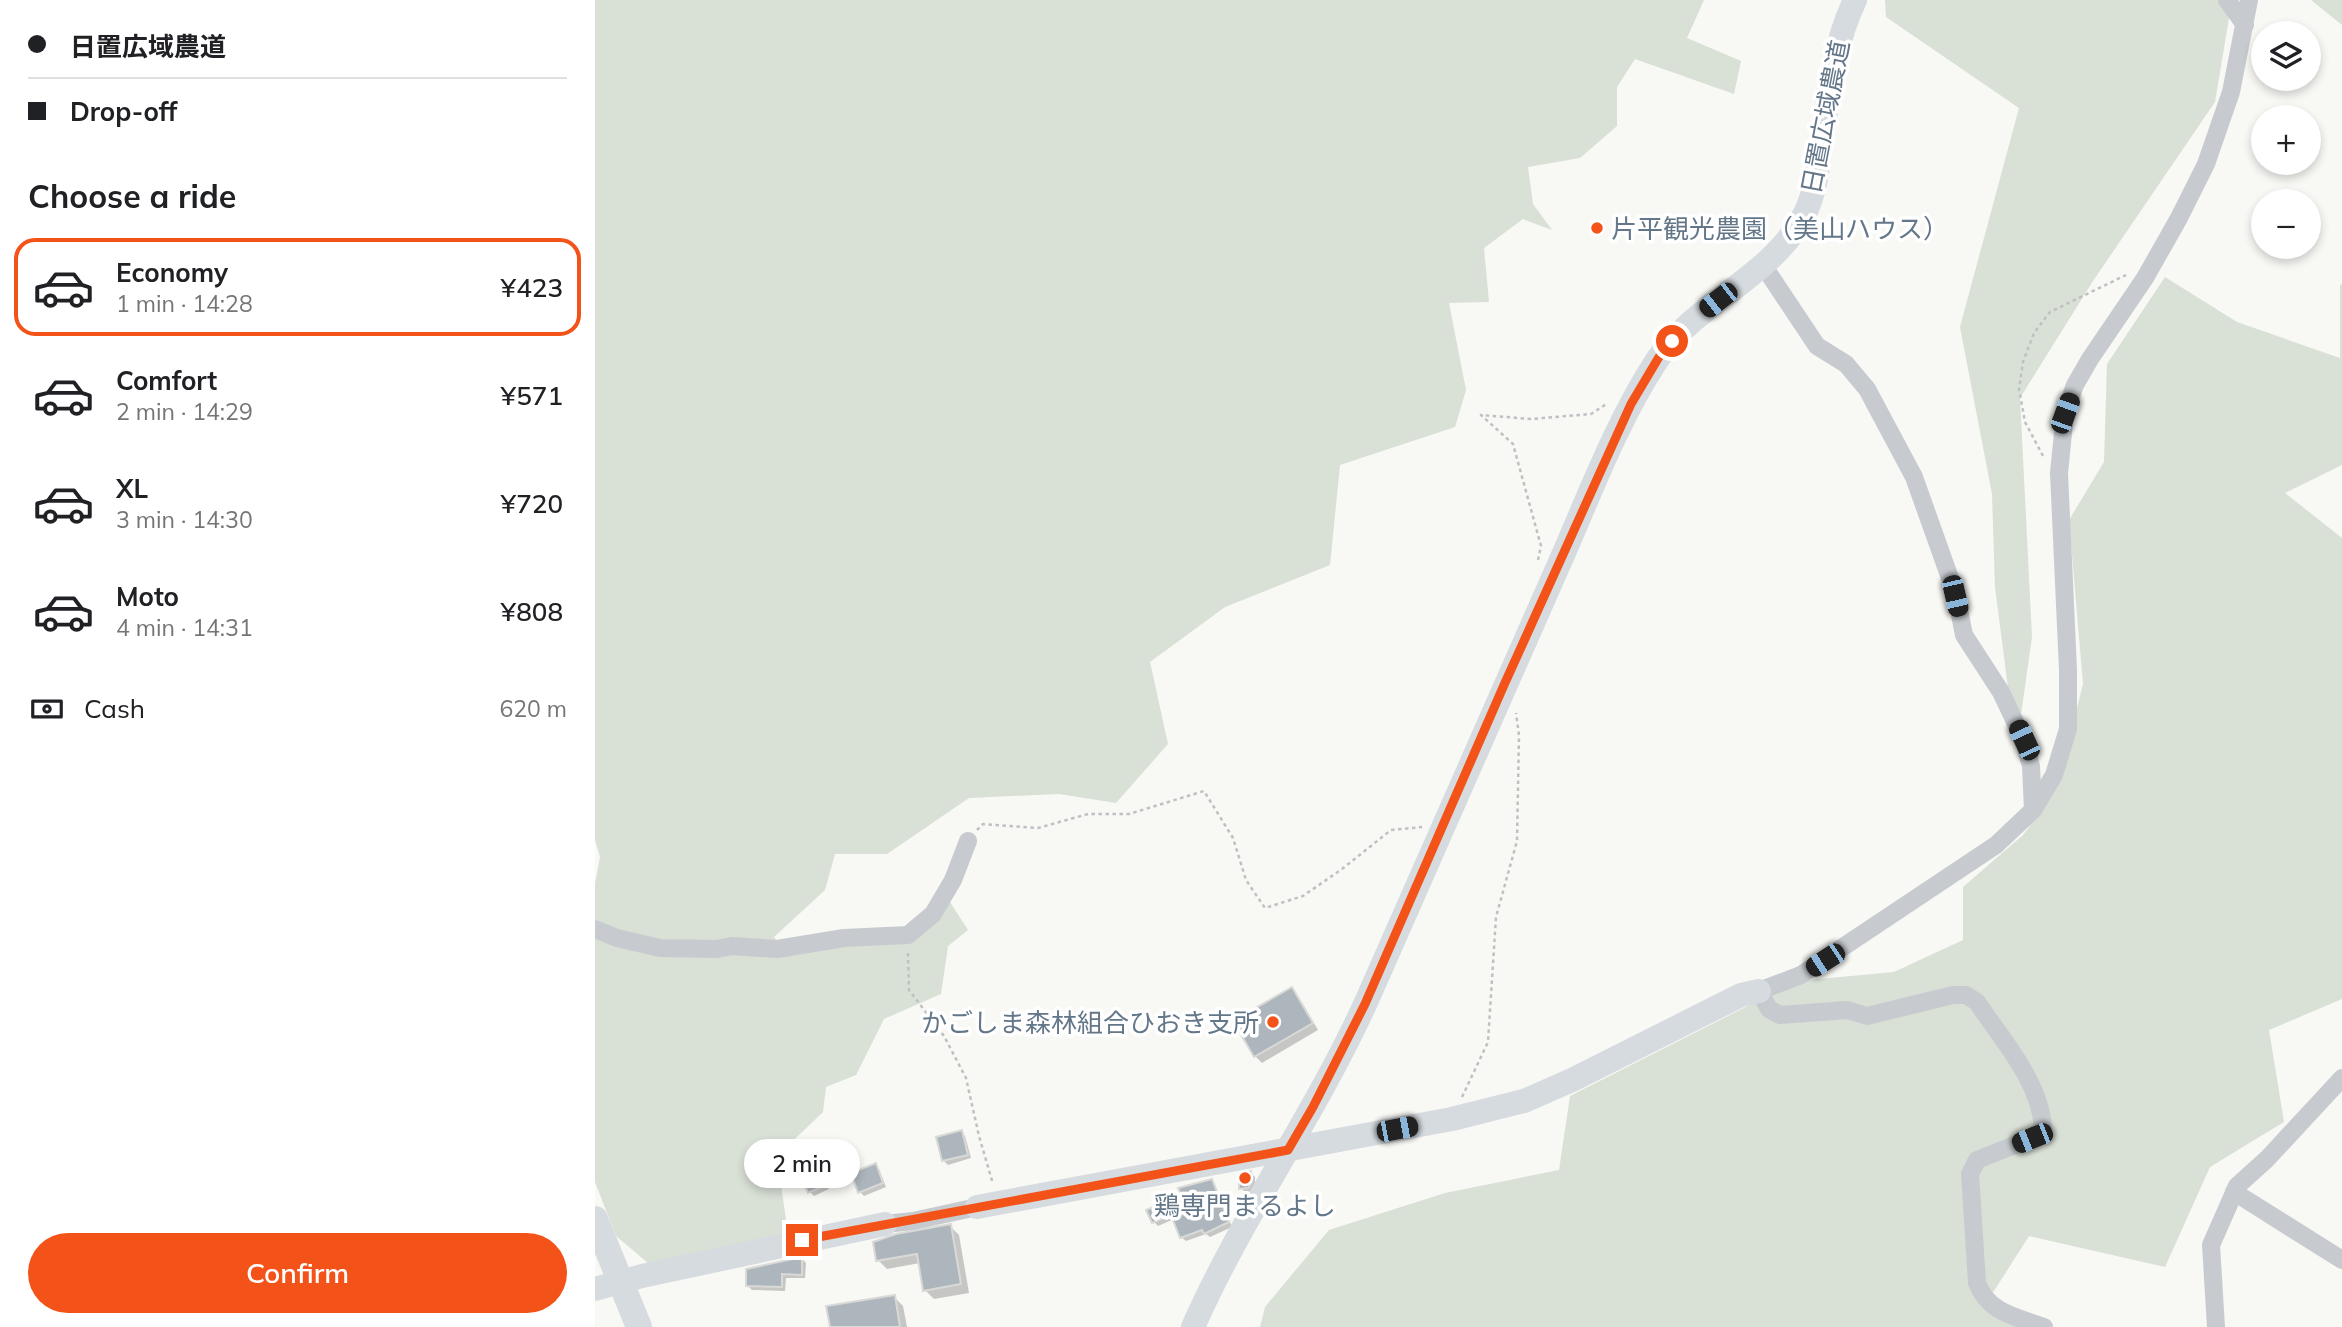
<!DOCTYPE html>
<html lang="en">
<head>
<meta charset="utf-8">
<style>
  :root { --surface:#fff; --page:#f2f2f2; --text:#202124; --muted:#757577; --line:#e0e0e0; --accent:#f35319 }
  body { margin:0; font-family:Mulish,"Noto Sans JP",sans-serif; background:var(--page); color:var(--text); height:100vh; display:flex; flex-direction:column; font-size:26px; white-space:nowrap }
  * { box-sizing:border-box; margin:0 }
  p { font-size:23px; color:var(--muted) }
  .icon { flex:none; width:38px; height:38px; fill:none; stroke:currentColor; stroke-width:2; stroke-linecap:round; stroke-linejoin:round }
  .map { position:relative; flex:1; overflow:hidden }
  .sheet { display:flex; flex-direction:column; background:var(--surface); width:595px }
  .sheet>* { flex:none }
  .banner { display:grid; align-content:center; height:154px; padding:0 28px; background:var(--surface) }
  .fabs { position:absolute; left:1656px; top:21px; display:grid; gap:14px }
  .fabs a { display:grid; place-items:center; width:70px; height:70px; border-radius:50%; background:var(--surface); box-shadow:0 4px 10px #0003; font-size:35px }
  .end { position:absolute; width:32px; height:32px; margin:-16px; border:9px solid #f35319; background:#fff; box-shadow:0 0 0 4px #fff }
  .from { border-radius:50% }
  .bubble { position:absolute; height:49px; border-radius:24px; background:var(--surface); box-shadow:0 4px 10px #0003; font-size:23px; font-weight:600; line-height:49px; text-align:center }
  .car { position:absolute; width:21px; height:42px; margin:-21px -10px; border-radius:9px; box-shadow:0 0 5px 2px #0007; background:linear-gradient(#222 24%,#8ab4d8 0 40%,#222 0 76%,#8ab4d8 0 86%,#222 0) }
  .banner b { display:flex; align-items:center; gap:24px; height:66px; font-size:26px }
  .banner b+b { border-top:2px solid var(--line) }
  .banner i { width:18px; height:18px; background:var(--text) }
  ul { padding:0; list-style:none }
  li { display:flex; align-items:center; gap:21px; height:98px; margin:0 14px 10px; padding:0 14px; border:4px solid transparent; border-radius:21px }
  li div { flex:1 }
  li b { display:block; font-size:26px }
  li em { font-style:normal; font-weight:600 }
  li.on { border-color:var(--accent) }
  li>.icon { width:63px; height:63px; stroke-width:1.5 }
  h2 { padding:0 28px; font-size:32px; line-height:84px }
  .pay { display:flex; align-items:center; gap:18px; height:77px; padding:0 28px; font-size:26px }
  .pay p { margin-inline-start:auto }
  .button { display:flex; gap:14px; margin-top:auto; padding:14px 28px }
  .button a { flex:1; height:80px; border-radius:42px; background:var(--accent); color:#fff; font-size:28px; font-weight:600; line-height:80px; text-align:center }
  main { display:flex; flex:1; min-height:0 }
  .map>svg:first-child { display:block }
  .green { fill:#d9e0d5 }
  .shadow { fill:#0003 }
  .building { fill:#aeb6bd; stroke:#d9dad7; stroke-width:2 }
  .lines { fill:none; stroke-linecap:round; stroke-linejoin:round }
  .path { stroke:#bec1c3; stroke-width:2.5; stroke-dasharray:3.5 3.5; stroke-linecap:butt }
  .street { stroke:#c7cbcf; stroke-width:18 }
  .secondary { stroke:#d6dbdf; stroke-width:24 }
  .primary { stroke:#d6dbdf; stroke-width:26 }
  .route { stroke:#f35319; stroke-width:9 }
  .poi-dot { fill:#f35319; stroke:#fff; stroke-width:2.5 }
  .labels { text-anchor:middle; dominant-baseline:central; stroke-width:7; stroke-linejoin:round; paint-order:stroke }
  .street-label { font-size:26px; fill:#647789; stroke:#fff }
  .poi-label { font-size:26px; fill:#647789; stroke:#fff; text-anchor:start }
</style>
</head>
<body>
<main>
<section class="sheet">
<div class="banner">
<b><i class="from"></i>日置広域農道</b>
<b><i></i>Drop-off</b>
</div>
<h2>Choose a ride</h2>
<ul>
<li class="on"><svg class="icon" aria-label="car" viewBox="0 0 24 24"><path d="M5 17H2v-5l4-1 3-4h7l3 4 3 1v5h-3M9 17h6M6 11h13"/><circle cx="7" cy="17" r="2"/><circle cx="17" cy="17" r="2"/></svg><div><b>Economy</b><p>1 min · 14:28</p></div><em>¥423</em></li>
<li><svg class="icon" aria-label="car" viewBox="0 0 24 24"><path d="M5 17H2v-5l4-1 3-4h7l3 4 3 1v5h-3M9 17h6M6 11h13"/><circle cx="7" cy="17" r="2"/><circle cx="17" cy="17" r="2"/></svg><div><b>Comfort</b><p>2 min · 14:29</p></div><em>¥571</em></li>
<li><svg class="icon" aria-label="car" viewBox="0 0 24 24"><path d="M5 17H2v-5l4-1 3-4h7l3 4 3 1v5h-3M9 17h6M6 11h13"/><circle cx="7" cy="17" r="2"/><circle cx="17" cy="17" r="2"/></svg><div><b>XL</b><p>3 min · 14:30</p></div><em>¥720</em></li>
<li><svg class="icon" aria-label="car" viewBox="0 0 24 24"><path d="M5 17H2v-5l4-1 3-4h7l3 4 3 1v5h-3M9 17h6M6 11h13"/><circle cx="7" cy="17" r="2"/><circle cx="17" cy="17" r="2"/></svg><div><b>Moto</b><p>4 min · 14:31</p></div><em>¥808</em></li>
</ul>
<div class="pay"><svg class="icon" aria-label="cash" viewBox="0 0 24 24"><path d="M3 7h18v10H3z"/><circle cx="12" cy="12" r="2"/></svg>Cash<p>620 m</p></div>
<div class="button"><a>Confirm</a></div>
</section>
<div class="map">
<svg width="1747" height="1327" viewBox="0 0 1747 1327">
  <rect width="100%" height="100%" fill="#f8f8f5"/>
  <!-- green -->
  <g class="green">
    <polygon points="0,0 1109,0 1092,38 1146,61 1139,94 1040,59 1022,87 1022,126 985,158 933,167 938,204 957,230 928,219 889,248 894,302 854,303 871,390 860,427 745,465 735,565 630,607 555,662 573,744 521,803 464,794 374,798 292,854 240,854 230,890 179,937 190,953 307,932 355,902 373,930 353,946 346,994 289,1019 261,1075 231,1087 228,1112 182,1156 193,1234 53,1263 21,1236 0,1182 0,884 5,857 0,840"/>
    <polygon points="1290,0 1637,0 1620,102 1498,281 1425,398 1437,637 1421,750 1400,587 1397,494 1365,327 1424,108 1291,17"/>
    <polygon points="1716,0 1747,0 1747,25"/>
    <polygon points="1570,277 1642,322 1745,358 1745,285 1747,284 1747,465 1690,493 1747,538 1747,999 1674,1030 1689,1122 1615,1167 1570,1267 1434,1236 1392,1302 1424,1327 665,1327 670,1307 734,1230 850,1193 964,1170 975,1096 1202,981 1299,972 1368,940 1368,887 1428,835 1451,805 1466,773 1488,684 1474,520 1509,462 1512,364"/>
  </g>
  <!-- shadow -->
  <g class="shadow">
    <polygon points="697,990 703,996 723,1030 667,1063 660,1056"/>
    <polygon points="366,1132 370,1136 376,1158 353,1165 349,1161"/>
    <polygon points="280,1165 284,1169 291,1187 269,1196 265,1192"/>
    <polygon points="223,1170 234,1189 219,1196 215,1192"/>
    <polygon points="656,1173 660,1177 660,1187 657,1192 650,1192 646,1188"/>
    <polygon points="616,1181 620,1185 637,1227 615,1237 611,1234 591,1241 586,1237 579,1219 563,1226 559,1222 588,1196"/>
    <polygon points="355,1226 364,1235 374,1293 339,1299 330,1290 325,1263 292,1269 283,1260"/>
    <polygon points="207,1259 211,1263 210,1278 191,1278 190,1291 157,1290 153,1286"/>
    <polygon points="299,1297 308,1306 312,1327 236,1327"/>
  </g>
  <!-- building -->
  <g class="building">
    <polygon points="697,987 718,1023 659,1057 638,1021"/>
    <polygon points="367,1130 373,1155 347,1161 341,1137"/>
    <polygon points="281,1163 288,1183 263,1193 256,1173"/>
    <polygon points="223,1168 231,1185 213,1193 206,1176"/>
    <polygon points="656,1171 657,1182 653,1188 644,1189 644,1174"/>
    <polygon points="617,1179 634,1222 609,1234 607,1230 585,1238 576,1215 557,1223 551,1210 586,1195 583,1188"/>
    <polygon points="356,1224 366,1284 328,1291 322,1254 281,1261 278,1242 301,1234"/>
    <polygon points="207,1257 207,1275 187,1274 187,1287 151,1286 151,1269"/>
    <polygon points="300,1295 305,1327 235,1327 231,1306"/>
  </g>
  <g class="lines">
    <!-- path -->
    <g class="path">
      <polyline points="1448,456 1430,422 1424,389 1428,362 1439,333 1455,312 1531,275"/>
      <polyline points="943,560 946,546 918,444 886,415 936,419 996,414 1013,403"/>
      <polyline points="382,830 388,824 443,828 493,814 534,814 609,791 638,838 651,880 670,908 708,896 747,869 796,830 827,827"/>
      <polyline points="313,953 314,990 349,1036 371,1078 384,1136 398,1184"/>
      <polyline points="867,1097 893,1042 901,917 922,841 924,735 921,713"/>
    </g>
    <!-- street -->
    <g class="street">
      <polyline points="1632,0 1650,25"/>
      <polyline points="1168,265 1222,346 1251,364 1272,389 1319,477 1361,595 1369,635 1406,692 1429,741 1436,766 1438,810"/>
      <polyline points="0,929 22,938 65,948 122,949 137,946 182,949 249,938 313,935 338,914 358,880 373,841"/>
      <polyline points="1639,1192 1747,1260"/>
      <polyline points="290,1224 318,1221 382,1207"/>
      <path d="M1449 1327C1422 1317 1393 1313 1382 1283L1375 1174 1382 1160 1437 1138 1448 1128C1445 1081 1407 1040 1382 1002L1371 995H1358L1272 1016 1252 1010 1185 1015 1174 1009 1164 991 1206 975 1401 845 1438 810 1459 775 1473 729V670L1464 473 1470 413 1480 385 1495 359 1550 278 1584 218 1611 164 1636 92 1654 0"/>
      <polyline points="1621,1327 1616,1245 1642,1186 1672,1159 1747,1078"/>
    </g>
    <!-- secondary -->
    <g class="secondary">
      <polyline points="382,1207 857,1119 929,1101 977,1080 1146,995 1164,991"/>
      <polyline points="0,1289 47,1276 290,1224"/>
      <path d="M598 1327C648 1214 721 1113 772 1000 836 858 897 714 961 571 992 502 1020 424 1062 360 1100 303 1173 279 1207 219 1221 195 1223 166 1227 139 1234 91 1239 44 1260 0"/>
    </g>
    <!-- primary -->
    <polyline class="primary" points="0,1219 44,1327"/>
  </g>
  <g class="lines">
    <!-- route -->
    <polyline class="route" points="207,1240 693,1150 718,1107 770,1004 909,685 1036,404 1064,357 1077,341"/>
  </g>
  <!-- markers -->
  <g class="poi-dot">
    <circle cx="1002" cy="228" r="7"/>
    <circle cx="678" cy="1022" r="7"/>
    <circle cx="650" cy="1178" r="7"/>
  </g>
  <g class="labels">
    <!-- street labels -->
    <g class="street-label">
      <text transform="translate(1230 117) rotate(-79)">日置広域農道</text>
    </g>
    <!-- poi labels -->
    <g class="poi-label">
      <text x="1016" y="228">片平観光農園（美山ハウス）</text>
      <text x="664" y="1022" text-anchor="end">かごしま森林組合ひおき支所</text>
      <text x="650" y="1205" text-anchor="middle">鶏専門まるよし</text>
    </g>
  </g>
</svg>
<div class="fabs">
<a><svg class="icon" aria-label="layers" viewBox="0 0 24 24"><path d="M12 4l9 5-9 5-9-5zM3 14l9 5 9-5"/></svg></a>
<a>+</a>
<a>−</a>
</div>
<i class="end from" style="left:1077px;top:341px"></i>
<i class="end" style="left:207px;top:1240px"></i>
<div class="bubble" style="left:149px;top:1139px;width:116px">2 min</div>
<i class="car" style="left:1123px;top:300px;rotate:232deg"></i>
<i class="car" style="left:1470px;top:413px;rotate:20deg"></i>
<i class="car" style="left:1360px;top:596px;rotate:167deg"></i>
<i class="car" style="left:1429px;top:740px;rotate:335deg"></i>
<i class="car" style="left:1230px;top:960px;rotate:237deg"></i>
<i class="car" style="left:802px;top:1129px;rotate:79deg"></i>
<i class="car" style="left:1437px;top:1138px;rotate:248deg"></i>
</div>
</main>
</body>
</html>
